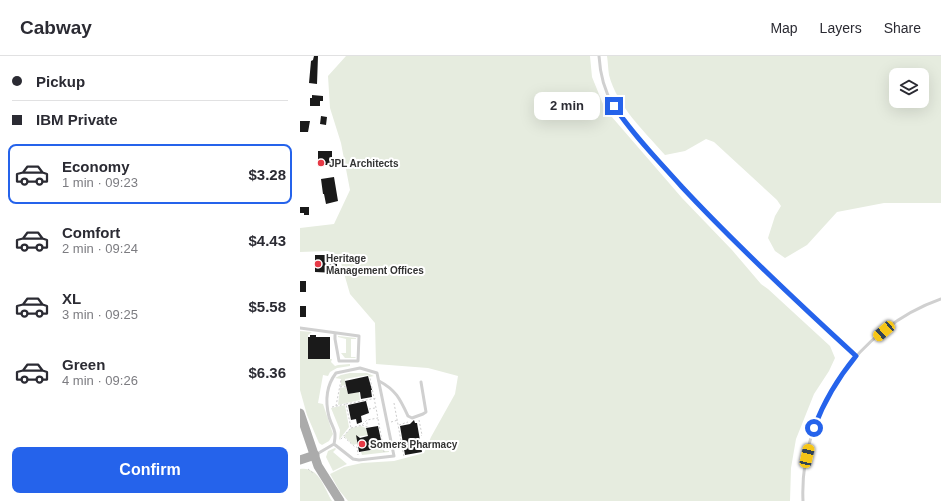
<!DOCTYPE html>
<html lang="en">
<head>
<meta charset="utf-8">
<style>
  :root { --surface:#fff; --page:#f2f2f3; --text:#2b2b33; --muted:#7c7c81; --line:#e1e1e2; --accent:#2563eb }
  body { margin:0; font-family:Arial,sans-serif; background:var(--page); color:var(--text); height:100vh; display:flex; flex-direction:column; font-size:15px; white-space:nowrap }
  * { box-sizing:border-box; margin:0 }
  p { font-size:13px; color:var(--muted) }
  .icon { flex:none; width:22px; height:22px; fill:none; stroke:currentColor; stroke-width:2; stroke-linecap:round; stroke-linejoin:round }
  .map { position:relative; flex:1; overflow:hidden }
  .sheet { display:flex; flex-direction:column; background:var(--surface); width:300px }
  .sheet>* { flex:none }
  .banner { display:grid; align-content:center; height:88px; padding:0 12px; background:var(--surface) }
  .buttons { position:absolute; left:589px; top:12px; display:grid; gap:8px }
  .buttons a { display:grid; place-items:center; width:40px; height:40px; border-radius:8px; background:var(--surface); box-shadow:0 4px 16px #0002; font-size:20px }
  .end { position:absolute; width:18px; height:18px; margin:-9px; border:5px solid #2563eb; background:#fff; box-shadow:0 0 0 2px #fff }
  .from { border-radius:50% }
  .bubble { position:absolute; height:28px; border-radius:8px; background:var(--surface); box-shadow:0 4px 16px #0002; font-size:13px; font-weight:600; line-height:28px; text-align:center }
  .car { position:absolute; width:12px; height:24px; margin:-12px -6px; border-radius:5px; box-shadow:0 0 3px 1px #0007; background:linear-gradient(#f5c518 24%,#345 0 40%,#f5c518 0 76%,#345 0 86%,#f5c518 0) }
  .banner b { display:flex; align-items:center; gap:14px; height:38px; font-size:15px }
  .banner b+b { border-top:1px solid var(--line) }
  .banner i { width:10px; height:10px; background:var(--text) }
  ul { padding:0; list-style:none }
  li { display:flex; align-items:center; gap:12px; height:60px; margin:0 8px 6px; padding:0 4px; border:2px solid transparent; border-radius:8px }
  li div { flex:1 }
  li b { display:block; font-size:15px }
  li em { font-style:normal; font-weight:600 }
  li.current { border-color:var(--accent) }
  li>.icon { width:36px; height:36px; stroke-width:1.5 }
  .primary-button { display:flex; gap:8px; margin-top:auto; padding:8px 12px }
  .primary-button a { flex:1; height:46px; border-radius:8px; background:var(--accent); color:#fff; font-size:16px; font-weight:600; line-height:46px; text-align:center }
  header { display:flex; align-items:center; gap:24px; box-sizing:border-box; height:56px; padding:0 20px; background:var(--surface); border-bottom:1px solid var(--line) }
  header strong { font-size:19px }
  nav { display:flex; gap:22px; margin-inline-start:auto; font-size:14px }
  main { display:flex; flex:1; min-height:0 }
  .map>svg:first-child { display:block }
  .green { fill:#e6ecdf; fill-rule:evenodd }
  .building { fill:#1a1a1a }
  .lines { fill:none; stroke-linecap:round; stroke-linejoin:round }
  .path { stroke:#cdcdcd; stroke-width:1; stroke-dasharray:2 2; stroke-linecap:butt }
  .service { stroke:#d0d0d0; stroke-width:3 }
  .primary { stroke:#ababab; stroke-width:9 }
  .route { stroke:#2563eb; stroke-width:5 }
  .poi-dot { fill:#e63946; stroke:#fff; stroke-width:1.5 }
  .labels { text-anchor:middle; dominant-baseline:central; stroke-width:4; stroke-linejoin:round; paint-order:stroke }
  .poi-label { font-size:10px; font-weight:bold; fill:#333; stroke:#fff; text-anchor:start }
</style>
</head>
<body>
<header>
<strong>Cabway</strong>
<nav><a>Map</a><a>Layers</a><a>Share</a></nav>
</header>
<main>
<section class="sheet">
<div class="banner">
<b><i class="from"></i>Pickup</b>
<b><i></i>IBM Private</b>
</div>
<ul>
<li class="current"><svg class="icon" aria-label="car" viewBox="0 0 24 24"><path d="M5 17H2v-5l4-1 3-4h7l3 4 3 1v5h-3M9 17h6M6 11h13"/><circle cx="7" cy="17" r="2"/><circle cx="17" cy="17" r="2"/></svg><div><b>Economy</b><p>1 min · 09:23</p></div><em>$3.28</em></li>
<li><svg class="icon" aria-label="car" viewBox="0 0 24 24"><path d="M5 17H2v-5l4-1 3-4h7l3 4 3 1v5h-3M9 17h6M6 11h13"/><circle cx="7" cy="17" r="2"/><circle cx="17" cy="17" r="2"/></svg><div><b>Comfort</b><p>2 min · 09:24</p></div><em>$4.43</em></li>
<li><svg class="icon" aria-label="car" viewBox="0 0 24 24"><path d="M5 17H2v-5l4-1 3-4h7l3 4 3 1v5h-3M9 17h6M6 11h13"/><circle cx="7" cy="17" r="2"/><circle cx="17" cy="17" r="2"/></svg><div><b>XL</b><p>3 min · 09:25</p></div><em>$5.58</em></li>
<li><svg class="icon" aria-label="car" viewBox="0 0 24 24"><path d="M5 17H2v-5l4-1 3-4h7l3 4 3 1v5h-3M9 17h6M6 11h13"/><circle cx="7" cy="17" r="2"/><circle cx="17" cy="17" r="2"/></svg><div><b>Green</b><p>4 min · 09:26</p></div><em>$6.36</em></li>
</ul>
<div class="primary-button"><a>Confirm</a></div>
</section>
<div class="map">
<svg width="641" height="445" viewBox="0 0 641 445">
  <rect width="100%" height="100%" fill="#fff"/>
  <!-- green -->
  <g class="green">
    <polygon points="46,0 290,0 292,21 305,53 382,142 432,194 461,228 468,233 530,290 535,302 529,315 514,338 496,383 491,412 490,445 48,445 39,434 30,418 44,411 62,407 94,405 124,397 131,381 155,338 158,320 128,312 76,308 75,267 50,238 39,200 28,195 0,196 0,172 34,168 50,134 41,87 30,52 28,20"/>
    <path d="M307 0H641V147H584L537 156 507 189 485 202 475 195 468 182 475 160 481 150 477 144 414 86 406 83 385 95 365 99C344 75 317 50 309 19 308 13 308 6 307 0ZM596 19H622V45H596Z"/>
    <polygon points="0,275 12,276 8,279 8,286 10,286 8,303 32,303 31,306 35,310 38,309 50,308 50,310 37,312 30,316 28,320 23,319 18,347 23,348 33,378 29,385 22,389 19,387 7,359 0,334"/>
    <polygon points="38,280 56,282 56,283 51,283 51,301 56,301 55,302 45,302 41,297 46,297 46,283 38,281"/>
    <polygon points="50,317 67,317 74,320 69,321 68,319 45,323 46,329 41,330 41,323 35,322 41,319"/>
    <polygon points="46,331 48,338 59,336 60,344 38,349 40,332"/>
    <polygon points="45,349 49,371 39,384 40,374 31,352"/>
    <polygon points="61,370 66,372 68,379 57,381 57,388 53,389 44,380 51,372"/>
    <polygon points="35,392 36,393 33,396 47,408 33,415 26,401 28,395"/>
    <polygon points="82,392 84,395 89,395 89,396 62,399 61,396"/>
    <path d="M0 413C19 410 24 432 32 445H0Z"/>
  </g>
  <!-- building -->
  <g class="building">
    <polygon points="14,0 18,0 17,28 9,27 11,5 13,4"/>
    <polygon points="12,39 23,40 23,45 20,45 20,50 10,50 10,42 12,42"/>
    <polygon points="21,60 27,61 26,69 20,68"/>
    <polygon points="0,65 10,65 8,76 0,76"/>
    <rect x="18" y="95" width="14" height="14"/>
    <polygon points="34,121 38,145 26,148 24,138 23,138 21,123"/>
    <polygon points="0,151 9,151 9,159 4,159 4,157 0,157"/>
    <polygon points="15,199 33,199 33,204 37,204 37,217 15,216"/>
    <rect x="0" y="225" width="6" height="11"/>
    <rect x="0" y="250" width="6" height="11"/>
    <polygon points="10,279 16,279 16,281 30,281 30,303 8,303 8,281 10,281"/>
    <polygon points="68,320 72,334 71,334 72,341 61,343 60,336 48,338 45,325"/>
    <polygon points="66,345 69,357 61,360 62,366 57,368 56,363 51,364 48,349"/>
    <polygon points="114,364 115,367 117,367 122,396 105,399 100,370 110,368"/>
    <polygon points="78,370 81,384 80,384 82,392 59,396 56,379 60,382 68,380 66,372"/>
  </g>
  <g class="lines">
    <!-- path -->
    <g class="path">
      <polyline points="40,331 46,330"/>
      <polyline points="94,347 104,401"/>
      <polyline points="46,348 77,342"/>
      <polyline points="36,350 41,324"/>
      <polyline points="32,351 46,348 51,372 40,384"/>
      <polyline points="69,353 75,352"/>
      <polyline points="78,363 84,396"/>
      <polyline points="119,364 122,379 121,380"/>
      <polyline points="91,366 98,364"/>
      <polyline points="62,369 67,371 67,365"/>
      <polyline points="99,369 108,366"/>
      <polyline points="51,372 62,369 67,364 78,362 70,322"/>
      <polyline points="44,381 55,391 57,391 58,399"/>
      <polyline points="8,413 13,417"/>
    </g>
    <!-- service -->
    <g class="service">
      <path d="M299 0C300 17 304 34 313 49 327 72 348 92 366 112 425 179 490 240 556 300"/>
      <polyline points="0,272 59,280 58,305 39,305 35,283 35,277"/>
      <path d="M79 325C96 334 100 343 108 360L112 362 123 358 126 356 121 326"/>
      <path d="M17 398 34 388C37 373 33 374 29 361 25 345 26 330 36 317L60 312 77 317 94 400 59 404 53 403 34 388"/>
      <path d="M503 445C499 357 558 272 641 243"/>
    </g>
    <!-- primary -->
    <g class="primary">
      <polyline points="0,357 18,410 40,445"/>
      <polyline points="0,404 15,399"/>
    </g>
  </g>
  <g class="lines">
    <!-- route -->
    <path class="route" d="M314 50C333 79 359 105 382 131 437 190 496 245 556 300 538 322 524 345 514 372"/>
  </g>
  <!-- markers -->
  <g class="poi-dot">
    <circle cx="21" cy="107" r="4"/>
    <circle cx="18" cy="208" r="4"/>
    <circle cx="62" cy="388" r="4"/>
  </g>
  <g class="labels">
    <!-- poi labels -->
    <g class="poi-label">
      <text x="29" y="107">JPL Architects</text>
      <text x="26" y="202">Heritage<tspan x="26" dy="12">Management Offices</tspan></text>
      <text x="70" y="388">Somers Pharmacy</text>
    </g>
  </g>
</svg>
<div class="buttons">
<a><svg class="icon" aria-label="layers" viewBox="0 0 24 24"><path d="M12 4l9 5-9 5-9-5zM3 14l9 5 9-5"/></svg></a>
</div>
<i class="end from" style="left:514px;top:372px"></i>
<i class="end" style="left:314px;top:50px"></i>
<div class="bubble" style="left:234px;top:36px;width:66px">2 min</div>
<i class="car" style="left:584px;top:275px;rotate:229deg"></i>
<i class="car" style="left:507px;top:400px;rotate:13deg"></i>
</div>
</main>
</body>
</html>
